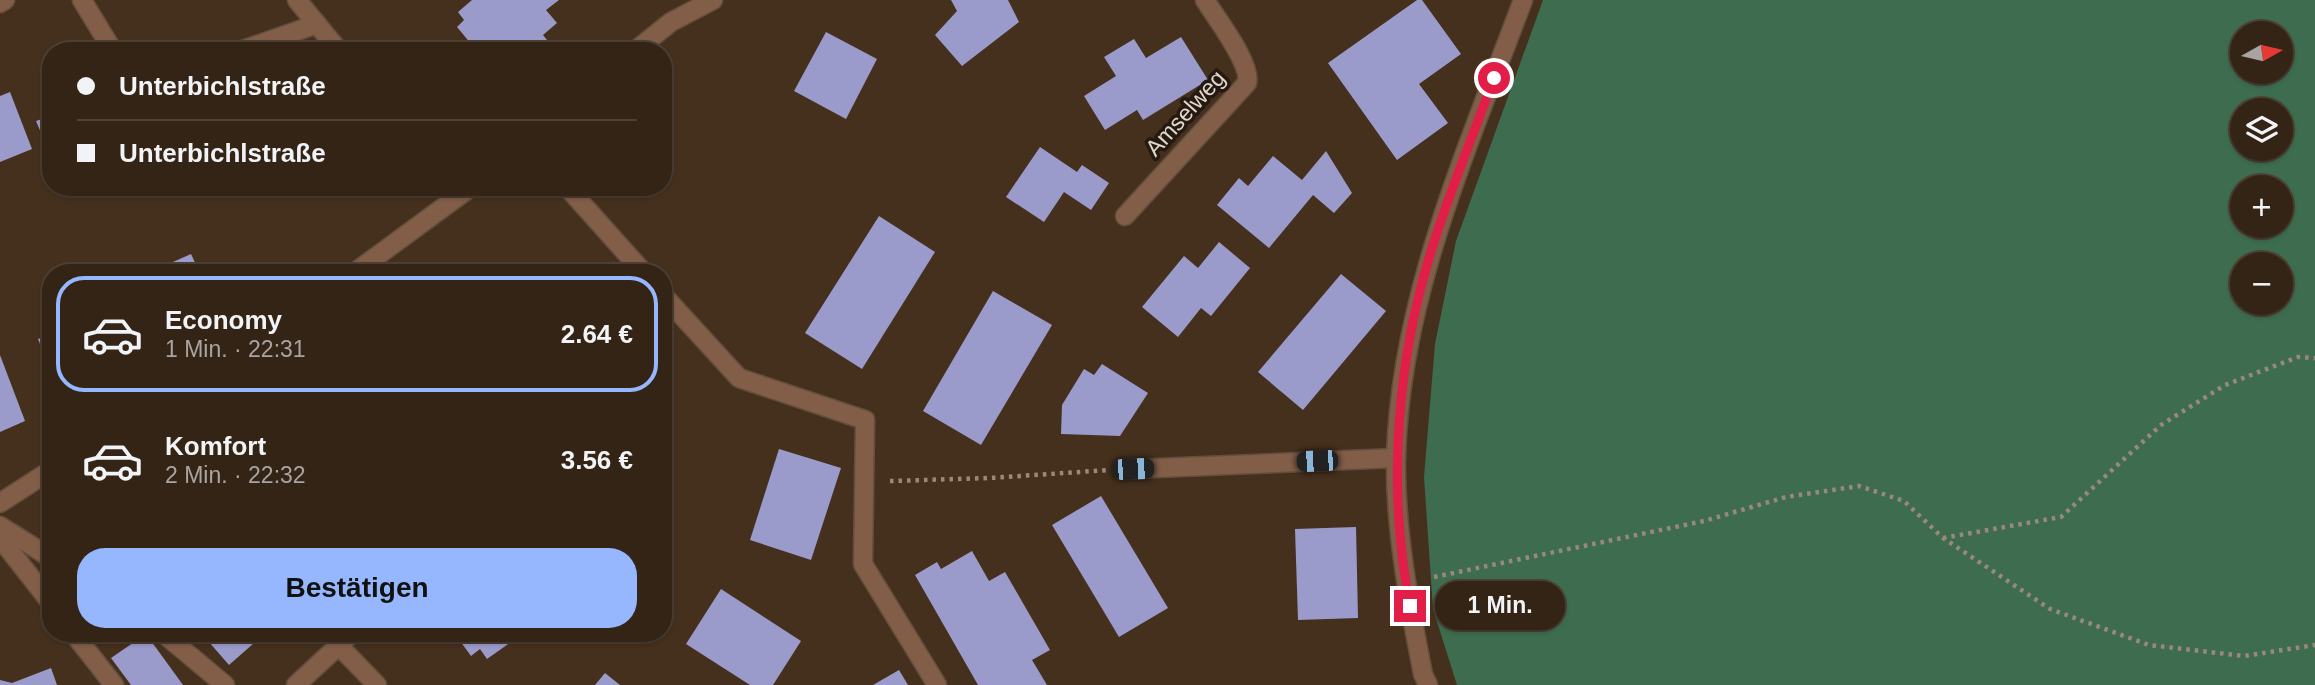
<!DOCTYPE html>
<html lang="de">
<head>
<meta charset="utf-8">
<style>
  :root { --surface:#342416; --page:#3c2c1f; --text:#f1f3f6; --muted:#a9a4a1; --line:#4e4135; --accent:#96b6fd }
  body { margin:0; font-family:Helvetica,sans-serif; background:var(--page); color:var(--text); height:100vh; display:flex; flex-direction:column; font-size:26px; white-space:nowrap }
  * { box-sizing:border-box; margin:0 }
  p { font-size:23px; color:var(--muted) }
  .icon { flex:none; width:38px; height:38px; fill:none; stroke:currentColor; stroke-width:2; stroke-linecap:round; stroke-linejoin:round }
  .map { position:relative; flex:1; overflow:hidden }
  .side { position:absolute; left:42px; top:264px; width:630px; height:378px; display:flex; flex-direction:column; background:var(--surface); border-radius:28px; box-shadow:0 2px 5px #0004,0 0 0 2px var(--line) }
  .side>* { flex:none }
  .guide { position:absolute; left:42px; top:42px; width:630px; height:154px; border-radius:28px; box-shadow:0 2px 5px #0004,0 0 0 2px var(--line); display:grid; align-content:center; height:154px; padding:0 35px; background:var(--surface) }
  .needle { width:46px; rotate:82deg }
  .controls { position:absolute; left:2230px; top:21px; display:grid; gap:14px }
  .controls a { display:grid; place-items:center; width:63px; height:63px; border-radius:50%; background:var(--surface); box-shadow:0 2px 5px #0004,0 0 0 2px var(--line); font-size:35px }
  .end { position:absolute; width:32px; height:32px; margin:-16px; border:9px solid #e11d48; background:#fff; box-shadow:0 0 0 4px #fff }
  .from { border-radius:50% }
  .bubble { position:absolute; height:49px; border-radius:24px; background:var(--surface); box-shadow:0 2px 5px #0004,0 0 0 2px var(--line); font-size:23px; font-weight:800; line-height:49px; text-align:center }
  .car { position:absolute; width:21px; height:42px; margin:-21px -10px; border-radius:9px; box-shadow:0 0 5px 2px #0007; background:linear-gradient(#222 24%,#8ab4d8 0 40%,#222 0 76%,#8ab4d8 0 86%,#222 0) }
  .guide b { display:flex; align-items:center; gap:24px; height:66px; font-size:26px }
  .guide b+b { border-top:2px solid var(--line) }
  .guide i { width:18px; height:18px; background:var(--text) }
  ul { padding:12px 0 0; list-style:none }
  li { display:flex; align-items:center; gap:21px; height:116px; margin:0 14px 10px; padding:0 21px; border:4px solid transparent; border-radius:28px }
  li div { flex:1 }
  li b { display:block; font-size:26px }
  li em { font-style:normal; font-weight:800 }
  li.on { border-color:var(--accent) }
  li>.icon { width:63px; height:63px; stroke-width:1.5 }
  .action { display:flex; gap:14px; margin-top:auto; padding:14px 35px }
  .action a { flex:1; height:80px; border-radius:28px; background:var(--accent); color:#111; font-size:28px; font-weight:800; line-height:80px; text-align:center }
  .map>svg:first-child { display:block }
  .forest { fill:#3e6c4f; fill-rule:evenodd }
  .building { fill:#9b9bcb }
  .lines { fill:none; stroke-linecap:round; stroke-linejoin:round }
  .lane-casing { stroke:#614e3c; stroke-width:21 }
  .street-casing { stroke:#614e3c; stroke-width:21 }
  .path { stroke:#9a897a; stroke-width:4.5; stroke-dasharray:3.5 5; stroke-linecap:butt }
  .lane { stroke:#825d48; stroke-width:18 }
  .street { stroke:#825d48; stroke-width:18 }
  .route { stroke:#e11d48; stroke-width:9 }
  .labels { text-anchor:middle; dominant-baseline:central; stroke-width:7; stroke-linejoin:round; paint-order:stroke }
  .street-label { font-size:23px; fill:#e3d6ca; stroke:#241a12 }
</style>
</head>
<body>
<div class="map">
<svg width="2315" height="685" viewBox="0 0 2315 685">
  <rect width="100%" height="100%" fill="#45301d"/>
  <!-- forest -->
  <path class="forest" d="M1543 0H2315V685H1457L1433 609 1424 477 1435 344 1456 241ZM2242 33H2280V72H2242ZM2242 110H2280V149H2242ZM2242 187H2280V226H2242ZM2242 264H2280V303H2242Z"/>
  <!-- building -->
  <g class="building">
    <polygon points="472,0 559,0 546,10 557,23 543,35 547,40 534,51 477,51 457,27 464,20 458,12"/>
    <polygon points="951,0 1008,0 1019,22 962,66 935,35 957,11"/>
    <polygon points="1417,0 1422,0 1461,54 1419,84 1448,123 1397,160 1328,63"/>
    <polygon points="826,32 877,59 846,119 794,91"/>
    <polygon points="1181,37 1208,80 1143,120 1137,110 1105,130 1084,96 1116,76 1104,57 1134,39 1146,58"/>
    <polygon points="10,92 32,149 0,162 0,96"/>
    <polygon points="51,116 51,140 45,142 36,121"/>
    <polygon points="1040,147 1077,172 1082,165 1109,183 1091,210 1064,192 1044,222 1006,197"/>
    <polygon points="1326,151 1352,193 1334,213 1313,195 1269,248 1217,205 1239,178 1248,186 1273,156 1302,180"/>
    <polygon points="879,216 935,252 862,369 805,333"/>
    <polygon points="1219,242 1250,268 1211,316 1201,308 1178,337 1142,307 1184,256 1198,268"/>
    <polygon points="191,254 200,273 148,273"/>
    <polygon points="1341,274 1386,311 1303,410 1258,372"/>
    <polygon points="993,291 1052,325 981,445 923,411"/>
    <polygon points="51,334 51,371 38,339"/>
    <polygon points="0,355 25,421 0,432"/>
    <polygon points="1102,364 1148,393 1120,436 1061,434 1062,405 1084,369 1094,375"/>
    <polygon points="779,449 841,468 811,560 750,540"/>
    <polygon points="1101,496 1168,608 1119,637 1052,525"/>
    <polygon points="1356,527 1358,618 1298,620 1295,529"/>
    <polygon points="972,551 989,581 1005,572 1050,650 1032,660 1047,685 978,685 915,575 937,562 941,569"/>
    <polygon points="721,589 801,641 773,685 750,685 686,644"/>
    <polygon points="146,634 183,685 131,685 111,658"/>
    <polygon points="202,634 261,634 263,635 229,665"/>
    <polygon points="455,634 505,634 511,642 487,659 480,649 471,656"/>
    <polygon points="51,668 57,685 0,685 0,680 12,683"/>
    <polygon points="899,670 908,685 873,685"/>
    <polygon points="605,673 620,685 595,685"/>
  </g>
  <g class="lines">
    <defs>
      <g id="lane">
        <polyline points="82,0 113,51"/>
        <polyline points="297,0 339,51"/>
        <polyline points="0,3 5,0"/>
        <polyline points="240,51 317,24"/>
        <polyline points="567,187 644,273"/>
        <path d="M1125 216 1247 83C1252 64 1216 18 1205 0"/>
        <polyline points="663,295 739,378 865,420 863,564 937,685"/>
        <polyline points="1133,469 1396,458"/>
        <polyline points="0,526 51,558"/>
        <polyline points="0,538 51,603"/>
        <polyline points="74,634 114,685"/>
        <polyline points="164,634 225,685"/>
        <polyline points="338,645 377,685"/>
        <polyline points="296,685 351,634"/>
      </g>
      <g id="street">
        <polyline points="635,51 671,22 713,0"/>
        <polyline points="354,273 471,187"/>
        <polyline points="0,503 51,470"/>
        <path d="M1428 685 1423 674C1409 603 1395 530 1396 458 1400 297 1468 148 1523 0"/>
      </g>
    </defs>
    <!-- lane casing -->
    <use href="#lane" class="lane-casing"/>
    <!-- street casing -->
    <use href="#street" class="street-casing"/>
    <!-- path -->
    <g class="path">
      <polyline points="890,481 990,478 1109,470"/>
      <polyline points="1943,538 2061,517 2161,425 2225,385 2298,357 2315,358"/>
      <polyline points="1434,577 1704,521 1786,497 1859,486 1904,501 1943,538 2050,609 2149,645 2244,656 2315,645"/>
    </g>
    <!-- lane -->
    <use href="#lane" class="lane"/>
    <!-- street -->
    <use href="#street" class="street"/>
  </g>
  <g class="lines">
    <!-- route -->
    <path class="route" d="M1410 606C1386 483 1397 352 1437 233 1454 181 1475 130 1494 78"/>
  </g>
  <g class="labels">
    <!-- street labels -->
    <g class="street-label">
      <text transform="translate(1185 113) rotate(-48)">Amselweg</text>
    </g>
  </g>
</svg>
<div class="controls">
<a><svg class="needle" viewBox="-14 -14 28 28"><path d="M0-13l5 13h-10z" fill="#e53935"/><path d="M0 13l5-13h-10z" fill="#a9a4a1"/></svg></a>
<a><svg class="icon" aria-label="layers" viewBox="0 0 24 24"><path d="M12 4l9 5-9 5-9-5zM3 14l9 5 9-5"/></svg></a>
<a>+</a>
<a>−</a>
</div>
<i class="end from" style="left:1494px;top:78px"></i>
<i class="end" style="left:1410px;top:606px"></i>
<div class="bubble" style="left:1435px;top:581px;width:130px">1 Min.</div>
<i class="car" style="left:1317px;top:461px;rotate:268deg"></i>
<i class="car" style="left:1133px;top:469px;rotate:88deg"></i>
<div class="guide">
<b><i class="from"></i>Unterbichlstraße</b>
<b><i></i>Unterbichlstraße</b>
</div>
<section class="side">
<ul>
<li class="on"><svg class="icon" aria-label="car" viewBox="0 0 24 24"><path d="M5 17H2v-5l4-1 3-4h7l3 4 3 1v5h-3M9 17h6M6 11h13"/><circle cx="7" cy="17" r="2"/><circle cx="17" cy="17" r="2"/></svg><div><b>Economy</b><p>1 Min. · 22:31</p></div><em>2.64 €</em></li>
<li><svg class="icon" aria-label="car" viewBox="0 0 24 24"><path d="M5 17H2v-5l4-1 3-4h7l3 4 3 1v5h-3M9 17h6M6 11h13"/><circle cx="7" cy="17" r="2"/><circle cx="17" cy="17" r="2"/></svg><div><b>Komfort</b><p>2 Min. · 22:32</p></div><em>3.56 €</em></li>
</ul>
<div class="action"><a>Bestätigen</a></div>
</section>
</div>
</body>
</html>
